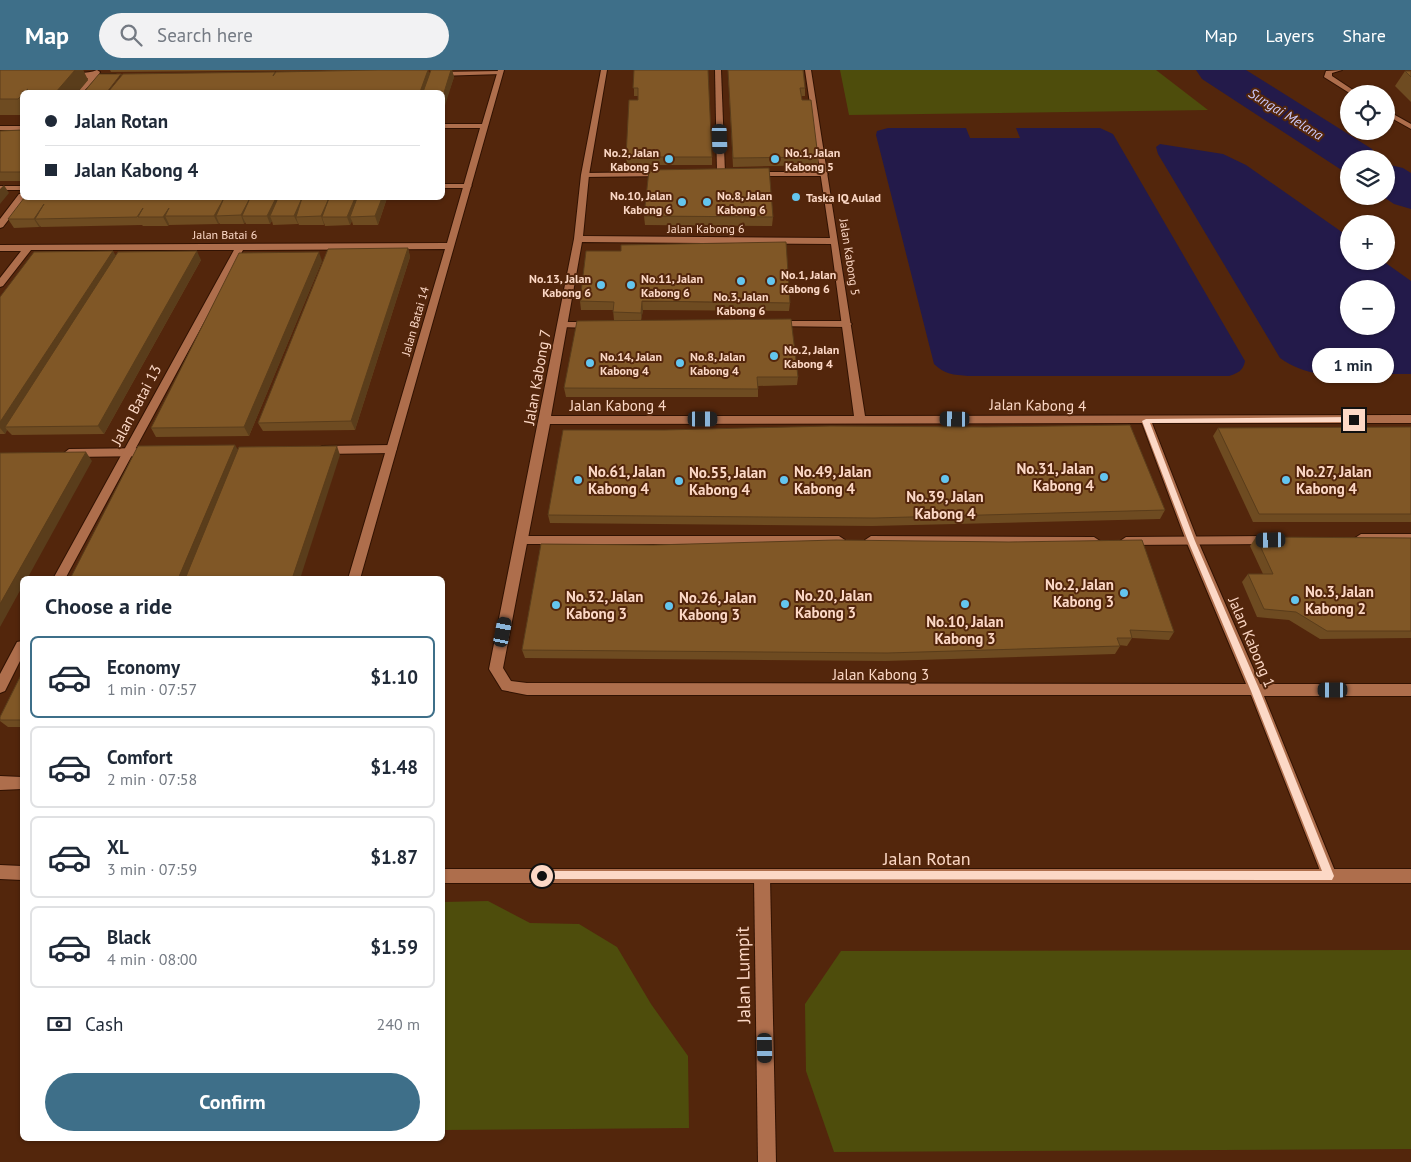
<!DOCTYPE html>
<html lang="en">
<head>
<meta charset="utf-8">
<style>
  :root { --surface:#fff; --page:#f2f2f3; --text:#1f2937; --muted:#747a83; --line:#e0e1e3; --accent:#3e6f89 }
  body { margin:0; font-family:"PT Sans",sans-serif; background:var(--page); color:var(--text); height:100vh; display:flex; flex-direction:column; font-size:19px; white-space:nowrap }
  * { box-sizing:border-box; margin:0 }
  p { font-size:16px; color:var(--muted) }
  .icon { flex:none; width:28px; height:28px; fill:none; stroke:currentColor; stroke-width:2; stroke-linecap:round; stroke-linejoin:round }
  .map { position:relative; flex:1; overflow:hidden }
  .details { position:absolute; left:20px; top:506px; width:425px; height:565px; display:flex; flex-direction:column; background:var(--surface); border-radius:8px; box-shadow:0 1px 4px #0004 }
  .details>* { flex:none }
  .hud { position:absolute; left:20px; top:20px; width:425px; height:110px; border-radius:8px; box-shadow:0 1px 4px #0004; display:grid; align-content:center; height:110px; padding:0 25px; background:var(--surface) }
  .tools { position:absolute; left:1340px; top:15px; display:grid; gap:10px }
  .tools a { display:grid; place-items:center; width:55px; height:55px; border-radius:50%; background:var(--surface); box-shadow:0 1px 4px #0004; font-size:25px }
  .end { position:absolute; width:22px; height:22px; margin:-11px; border:6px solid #fcd8c6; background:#111; box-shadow:0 0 0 2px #111 }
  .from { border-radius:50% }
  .bubble { position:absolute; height:35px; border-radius:18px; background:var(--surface); box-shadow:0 1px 4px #0004; font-size:16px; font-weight:600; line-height:35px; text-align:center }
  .car { position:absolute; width:15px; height:30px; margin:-15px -8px; border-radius:6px; box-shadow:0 0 4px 1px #0007; background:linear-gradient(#222 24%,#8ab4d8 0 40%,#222 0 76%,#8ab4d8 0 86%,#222 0) }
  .hud b { display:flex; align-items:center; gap:18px; height:48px; font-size:19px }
  .hud b+b { border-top:1px solid var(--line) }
  .hud i { width:12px; height:12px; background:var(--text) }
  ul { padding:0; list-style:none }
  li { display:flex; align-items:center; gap:15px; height:82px; margin:0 10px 8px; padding:0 15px; border:2px solid var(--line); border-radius:8px }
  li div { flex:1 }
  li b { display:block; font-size:19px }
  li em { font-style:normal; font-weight:600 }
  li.selected { border-color:var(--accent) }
  li>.icon { width:45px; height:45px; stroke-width:1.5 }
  h2 { padding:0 25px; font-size:22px; line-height:60px }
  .pay { display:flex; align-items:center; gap:12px; height:55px; padding:0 25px; font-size:19px }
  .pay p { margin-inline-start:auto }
  .button { display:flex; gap:10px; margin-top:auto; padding:10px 25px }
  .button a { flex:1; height:58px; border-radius:30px; background:var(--accent); color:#fff; font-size:20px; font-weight:600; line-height:58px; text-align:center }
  header { display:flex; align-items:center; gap:30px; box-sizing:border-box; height:70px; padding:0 25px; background:var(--accent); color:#fff }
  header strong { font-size:24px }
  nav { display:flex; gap:28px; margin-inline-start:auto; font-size:18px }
  .search { width:350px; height:45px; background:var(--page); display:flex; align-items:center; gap:12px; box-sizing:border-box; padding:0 18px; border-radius:28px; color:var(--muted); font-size:19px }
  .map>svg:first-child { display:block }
  .green { fill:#4e4d0c }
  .water { fill:#231a4a; fill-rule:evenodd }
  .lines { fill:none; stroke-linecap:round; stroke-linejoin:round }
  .river { fill:#231a4a; fill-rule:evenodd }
  .lane-casing { stroke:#311202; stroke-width:2 }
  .street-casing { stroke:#311202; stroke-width:2 }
  .secondary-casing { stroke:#311202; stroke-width:2 }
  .lane { fill:#ae6e4c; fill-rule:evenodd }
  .street { fill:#ae6e4c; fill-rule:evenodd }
  .secondary { fill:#ae6e4c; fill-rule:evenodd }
  .wall { fill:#6e4b21 }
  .shaded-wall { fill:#5a3d1b }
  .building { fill:#805726; stroke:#5a3d1b }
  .route { fill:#fcd8c6 }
  .poi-dot { fill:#64c5ee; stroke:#53260c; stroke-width:2 }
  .labels { text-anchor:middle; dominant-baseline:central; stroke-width:4; stroke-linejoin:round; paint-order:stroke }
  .far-poi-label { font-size:12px; font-weight:bold; fill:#fcd8c6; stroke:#53260c; text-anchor:start }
  .far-street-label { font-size:12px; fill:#fcd8c6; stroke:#53260c }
  .far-water-label { font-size:14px; font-style:italic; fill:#ccc9fa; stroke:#53260c }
  .street-label { font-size:15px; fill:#fcd8c6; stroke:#53260c }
  .poi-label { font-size:15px; font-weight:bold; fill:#fcd8c6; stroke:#53260c; text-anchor:start }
  .near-street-label { font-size:18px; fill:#fcd8c6; stroke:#53260c }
</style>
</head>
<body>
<header>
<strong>Map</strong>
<div class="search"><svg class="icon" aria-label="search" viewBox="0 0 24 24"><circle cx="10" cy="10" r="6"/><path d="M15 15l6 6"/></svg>Search here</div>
<nav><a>Map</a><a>Layers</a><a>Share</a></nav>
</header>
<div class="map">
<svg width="1411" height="1092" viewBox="0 0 1411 1092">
  <rect width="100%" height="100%" fill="#53260c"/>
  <!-- green -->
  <g class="green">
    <polygon points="840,0 1156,0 1208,40 849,45"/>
    <polygon points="488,831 530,853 579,854 617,877 651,934 688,986 689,1058 443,1060 443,832"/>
    <polygon points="1411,880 1411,1079 834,1082 806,1001 805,934 841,881"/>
  </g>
  <!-- water -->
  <g class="water">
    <path d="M888 58H966L970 68H1020L1016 58H1100L1113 64 1245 291C1243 301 1238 303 1229 306H968C954 305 944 304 934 294L876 65 877 61Z"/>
    <path d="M1160 74 1223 84 1246 95 1349 167V191H1383L1411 211V304H1319C1304 301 1293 297 1280 288L1158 84 1156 77ZM1349 219H1386V256H1349Z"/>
  </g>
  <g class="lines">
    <!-- river -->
    <g class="river">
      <polygon points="1196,0 1246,0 1372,79 1379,89 1349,89 1349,101 1340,99 1202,9"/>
      <polygon points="1386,94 1403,98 1411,103 1411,139 1394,134 1382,126 1386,126"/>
    </g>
    <defs>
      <g id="lane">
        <path d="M97 0 100 2 99 4H115L119 6 115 8H96L83 22H76L88 8H70L66 6C75 1 86 5 97 0Z"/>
        <polygon points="715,0 721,0 725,103 721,105 717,103"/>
        <polygon points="500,1 502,2 502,4 437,6 433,4 437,2"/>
        <polygon points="664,102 667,102 667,106 585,107 581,105 585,103"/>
        <polygon points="751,102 824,102 828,104 824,106 751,106"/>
        <polygon points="442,114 468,114 472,116 468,118 442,118"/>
        <rect x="0" y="116" width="22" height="4"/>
        <polygon points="19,124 22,124 22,128 25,128 3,157 0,158 0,149"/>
        <polygon points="775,251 847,251 852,254 847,257 772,256 772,252"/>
        <polygon points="562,252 592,252 597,255 592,258 559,257 559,253"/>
        <polygon points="392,375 397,379 392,383 322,384 317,380 322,376"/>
        <polygon points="152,378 157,382 152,386 69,387 64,383 69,379"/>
        <polygon points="1361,464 1411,464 1411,472 1361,472 1355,468"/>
        <polygon points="521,466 839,466 845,470 839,474 521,474 515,470"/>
        <polygon points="871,466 1094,467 1100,471 1094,475 871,474 865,470"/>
        <polygon points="1269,466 1275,470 1269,474 1126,475 1120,471 1126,467"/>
      </g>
      <g id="street">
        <polygon points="498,0 504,0 360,509 348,509 445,179 243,180 65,509 53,509 234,180 31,180 3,216 0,217 0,208 21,181 0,181 0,175 447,173 480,58 442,58 442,54 482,54"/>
        <path d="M601 0H607L589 105 583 166 830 168 805 0H811L865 346 1411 345V353H1152L1198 471 1260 614H1411V626H1264L1337 806 1334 811 1329 813 1324 811 1251 625H527L502 620 489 599 574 169 581 105ZM582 172 831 174 854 346H551ZM1142 353 1186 471 1246 614 527 613 511 611 503 598 550 354Z"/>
        <polygon points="1342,0 1332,3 1332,6 1359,24 1351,24 1324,7 1326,1"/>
        <polygon points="1386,40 1411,54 1411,59 1386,45"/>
        <rect x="0" y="56" width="22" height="4"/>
        <polygon points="22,571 22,587 5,621 0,623 0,604 17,572"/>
        <polygon points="0,706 22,707 22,719 0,720"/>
        <polygon points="762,800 767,802 770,807 776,1092 758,1092 754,807 757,802"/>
      </g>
      <g id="secondary">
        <polygon points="0,795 22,796 22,810 0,809"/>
        <rect x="442" y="799" width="969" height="14"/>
      </g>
    </defs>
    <!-- lane casing -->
    <use href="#lane" class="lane-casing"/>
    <!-- street casing -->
    <use href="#street" class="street-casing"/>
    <!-- secondary casing -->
    <use href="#secondary" class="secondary-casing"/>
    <!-- lane -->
    <use href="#lane" class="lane"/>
    <!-- street -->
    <use href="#street" class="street"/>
    <!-- secondary -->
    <use href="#secondary" class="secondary"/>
  </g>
  <!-- wall -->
  <g class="wall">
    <polygon points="0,0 83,0 88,10 78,22 22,22 22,45 0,45"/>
    <polygon points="110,0 428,0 429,4 431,0 452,0 454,7 442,42 442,22 99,4 121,4 122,5 275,3 345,0 111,2"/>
    <polygon points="634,0 712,87 712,95 627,95 626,87 638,30 638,26 634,26"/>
    <polygon points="728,0 803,0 805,18 805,26 801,26 818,87 818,95 733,97"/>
    <polygon points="1405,1 1411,1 1411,32 1395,16"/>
    <polygon points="22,60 22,111 0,111 0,61"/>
    <polygon points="387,128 378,155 353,155 352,151 350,155 325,156 324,153 324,155 299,155 298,153 298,154 273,155 272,151 270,154 246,154 245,152 244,154 220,154 219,153 218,154 169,155 169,154 168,156 143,156 142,155 41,157 40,156 39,157 14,158 8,149"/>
    <polygon points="644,146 773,147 772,156 645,155"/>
    <polygon points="408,178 410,187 355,360 263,361 258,353"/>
    <polygon points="116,185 201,190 104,364 12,365 7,360 5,364 0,364 0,227"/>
    <polygon points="322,191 249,366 156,367 151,358"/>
    <polygon points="580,231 790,233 789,241 643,240 641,250 798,307 797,315 758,316 758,327 566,327 564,318 614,250 613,240 581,240"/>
    <polygon points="1411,357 1411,452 1253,452 1213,366 1218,358"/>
    <polygon points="1165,440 1160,449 872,456 550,453 548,445"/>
    <polygon points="1256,467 1411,468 1411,568 1320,569 1289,550 1257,547 1242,512 1248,504 1263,504 1250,476"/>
    <polygon points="541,474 1174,562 1169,570 1132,568 1127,576 1119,575 1120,576 1115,584 885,591 525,588 522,580"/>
    <polygon points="22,603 22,657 8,657 0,651 0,647"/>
  </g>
  <!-- shaded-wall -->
  <g class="shaded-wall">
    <polygon points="75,0 83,0 88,10 78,22 56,22"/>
    <polygon points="428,0 430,7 425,22 420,22"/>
    <polygon points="451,0 452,0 454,7 443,42 442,29"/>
    <polygon points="22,99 22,107 20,102"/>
    <polygon points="4,115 9,123 0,134 0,119"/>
    <polygon points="224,128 216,146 219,153 218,154 214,146"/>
    <polygon points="250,128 242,146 245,152 244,154 241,145"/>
    <polygon points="276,128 283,128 270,146 272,151 270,154 267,146"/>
    <polygon points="302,128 296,147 298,153 298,154 294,146"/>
    <polygon points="329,128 322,147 324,153 324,155 321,146"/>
    <polygon points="355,128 360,128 350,147 352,151 350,155 347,147"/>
    <polygon points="382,128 387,128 378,155 375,146"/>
    <polygon points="44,134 35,149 40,156 39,157 34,149"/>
    <polygon points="169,138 165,146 169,154 168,156 163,147"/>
    <polygon points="408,178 410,187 355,360 351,351"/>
    <polygon points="113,181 118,189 5,357 7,360 5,364 0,358 0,352"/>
    <polygon points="197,181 201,190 104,364 98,356"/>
    <polygon points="319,182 322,191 249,366 244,357"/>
    <polygon points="642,231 643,240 641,251 641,243"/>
    <polygon points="235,375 240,383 187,509 178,509"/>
    <polygon points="337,376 340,385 300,509 292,509"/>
    <polygon points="86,382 92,391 27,509 22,509 22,517 0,557 0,534"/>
  </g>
  <!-- building -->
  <g class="building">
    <polygon points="0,0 75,0 56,22 25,22 28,19 24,22 22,22 22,25 18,29 0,29"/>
    <polygon points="378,0 428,0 420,22 108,22 123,4 275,2 273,6 276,2"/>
    <polygon points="431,0 451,0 442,29 442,22 423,22"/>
    <polygon points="634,0 708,0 712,87 626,87 629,30 638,30 638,18 633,18"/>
    <polygon points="728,0 803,0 805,18 800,18 802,30 811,30 818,87 733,88"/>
    <polygon points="1405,1 1411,1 1411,7"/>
    <polygon points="99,4 121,4 107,22 84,22"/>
    <polygon points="22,60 22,99 20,102 0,102 0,61"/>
    <polygon points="769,98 773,147 644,146 649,100"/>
    <polygon points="24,128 224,128 214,146 165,146 169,138 163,147 138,147 143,138 137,147 35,149 44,134 34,149 8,149"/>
    <polygon points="224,128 250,128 241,145 216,146"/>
    <polygon points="250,128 276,128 267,146 242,146"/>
    <polygon points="278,128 355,128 347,147 322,147 329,128 321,146 296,147 302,128 294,146 270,146"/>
    <polygon points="357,128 382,128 375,146 350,147"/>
    <polygon points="786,172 790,233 642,231 641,243 613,242 614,232 580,231 586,181 621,181 621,175"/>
    <polygon points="408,178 351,351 258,353 328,179"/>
    <polygon points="113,181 0,352 0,227 34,182"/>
    <polygon points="197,181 98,356 5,357 118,182"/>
    <polygon points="319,182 244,357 151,358 239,183"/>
    <polygon points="791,249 798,307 757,307 758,319 564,318 577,251"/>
    <polygon points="1130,355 1165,440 874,448 548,445 563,360 664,360 830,356 986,357"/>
    <polygon points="1411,357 1411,444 1259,444 1218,358"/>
    <polygon points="235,375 178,509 70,509 138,376"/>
    <polygon points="337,376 292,509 185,509 239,377"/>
    <polygon points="86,382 0,534 0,383"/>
    <polygon points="1256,467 1411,468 1411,561 1327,561 1296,542 1264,539 1248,504 1273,504"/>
    <polygon points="836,470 1009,472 1142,470 1174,562 1130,560 1132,568 1117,568 1120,576 887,583 522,580 541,474 653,475"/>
    <polygon points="22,603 22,650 0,650 0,647"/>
  </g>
  <!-- route -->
  <polygon class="route" points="1354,347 1358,350 1354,352 1150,353 1195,471 1260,621 1334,806 1332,810 539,809 539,803 542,801 1322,801 1251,621 1188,471 1142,351 1146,349"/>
  <!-- markers -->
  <g class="poi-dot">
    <circle cx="669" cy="89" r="5"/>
    <circle cx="775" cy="89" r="5"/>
    <circle cx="796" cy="127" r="5"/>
    <circle cx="682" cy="132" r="5"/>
    <circle cx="707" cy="132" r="5"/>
    <circle cx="741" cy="211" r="5"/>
    <circle cx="771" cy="211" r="5"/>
    <circle cx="601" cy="215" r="5"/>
    <circle cx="631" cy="215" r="5"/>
    <circle cx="774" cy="286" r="5"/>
    <circle cx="590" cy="293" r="5"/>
    <circle cx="680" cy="293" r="5"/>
    <circle cx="1104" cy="407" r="5"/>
    <circle cx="945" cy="409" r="5"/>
    <circle cx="578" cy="410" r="5"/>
    <circle cx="784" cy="410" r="5"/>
    <circle cx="1286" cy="410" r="5"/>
    <circle cx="679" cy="411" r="5"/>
    <circle cx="1124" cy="523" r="5"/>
    <circle cx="1295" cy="530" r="5"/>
    <circle cx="785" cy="534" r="5"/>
    <circle cx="965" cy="534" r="5"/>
    <circle cx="556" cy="535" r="5"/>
    <circle cx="669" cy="536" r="5"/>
  </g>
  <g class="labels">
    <!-- far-poi labels -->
    <g class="far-poi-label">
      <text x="659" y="82" text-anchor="end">No.2, Jalan<tspan x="659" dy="14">Kabong 5</tspan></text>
      <text x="785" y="82">No.1, Jalan<tspan x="785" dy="14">Kabong 5</tspan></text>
      <text x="672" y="125" text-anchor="end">No.10, Jalan<tspan x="672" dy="14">Kabong 6</tspan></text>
      <text x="717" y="125">No.8, Jalan<tspan x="717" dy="14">Kabong 6</tspan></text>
      <text x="806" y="127">Taska IQ Aulad</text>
      <text x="781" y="204">No.1, Jalan<tspan x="781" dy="14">Kabong 6</tspan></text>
      <text x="591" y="208" text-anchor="end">No.13, Jalan<tspan x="591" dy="14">Kabong 6</tspan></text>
      <text x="641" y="208">No.11, Jalan<tspan x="641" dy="14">Kabong 6</tspan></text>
      <text x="741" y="226" text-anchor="middle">No.3, Jalan<tspan x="741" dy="14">Kabong 6</tspan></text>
      <text x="784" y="279">No.2, Jalan<tspan x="784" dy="14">Kabong 4</tspan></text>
      <text x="600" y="286">No.14, Jalan<tspan x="600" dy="14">Kabong 4</tspan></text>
      <text x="690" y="286">No.8, Jalan<tspan x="690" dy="14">Kabong 4</tspan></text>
    </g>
    <!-- far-street labels -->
    <g class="far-street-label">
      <text x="706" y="158">Jalan Kabong 6</text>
      <text x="225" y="164">Jalan Batai 6</text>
      <text transform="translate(850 187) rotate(81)">Jalan Kabong 5</text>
      <text transform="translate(415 251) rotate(-74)">Jalan Batai 14</text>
    </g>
    <!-- far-water labels -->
    <g class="far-water-label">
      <text transform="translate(1286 44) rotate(32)">Sungai Melana</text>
    </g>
    <!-- street labels -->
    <g class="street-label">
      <text transform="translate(537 307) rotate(-80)">Jalan Kabong 7</text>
      <text transform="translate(136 335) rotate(-62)">Jalan Batai 13</text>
      <text x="618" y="335">Jalan Kabong 4</text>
      <text transform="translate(1038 335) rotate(1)">Jalan Kabong 4</text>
      <text transform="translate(1252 572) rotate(67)">Jalan Kabong 1</text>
      <text x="881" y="604">Jalan Kabong 3</text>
    </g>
    <!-- poi labels -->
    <g class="poi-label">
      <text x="1094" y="398" text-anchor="end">No.31, Jalan<tspan x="1094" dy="17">Kabong 4</tspan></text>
      <text x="588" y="401">No.61, Jalan<tspan x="588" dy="17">Kabong 4</tspan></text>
      <text x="794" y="401">No.49, Jalan<tspan x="794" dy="17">Kabong 4</tspan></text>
      <text x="1296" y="401">No.27, Jalan<tspan x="1296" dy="17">Kabong 4</tspan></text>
      <text x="689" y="402">No.55, Jalan<tspan x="689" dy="17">Kabong 4</tspan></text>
      <text x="945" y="426" text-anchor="middle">No.39, Jalan<tspan x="945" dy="17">Kabong 4</tspan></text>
      <text x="1114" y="514" text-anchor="end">No.2, Jalan<tspan x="1114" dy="17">Kabong 3</tspan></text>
      <text x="1305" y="521">No.3, Jalan<tspan x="1305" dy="17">Kabong 2</tspan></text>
      <text x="795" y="525">No.20, Jalan<tspan x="795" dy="17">Kabong 3</tspan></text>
      <text x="566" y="526">No.32, Jalan<tspan x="566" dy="17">Kabong 3</tspan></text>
      <text x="679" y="527">No.26, Jalan<tspan x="679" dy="17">Kabong 3</tspan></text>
      <text x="965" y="551" text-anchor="middle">No.10, Jalan<tspan x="965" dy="17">Kabong 3</tspan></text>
    </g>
    <!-- near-street labels -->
    <g class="near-street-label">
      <text x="927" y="788">Jalan Rotan</text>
      <text transform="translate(743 905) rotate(-91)">Jalan Lumpit</text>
    </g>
  </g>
</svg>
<div class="tools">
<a><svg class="icon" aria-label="locate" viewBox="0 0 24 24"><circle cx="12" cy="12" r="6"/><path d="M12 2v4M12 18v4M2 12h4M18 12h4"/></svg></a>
<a><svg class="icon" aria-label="layers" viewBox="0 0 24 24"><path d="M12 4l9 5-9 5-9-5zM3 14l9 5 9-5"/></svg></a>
<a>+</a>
<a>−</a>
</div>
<i class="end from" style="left:542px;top:806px"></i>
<i class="end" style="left:1354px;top:350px"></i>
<div class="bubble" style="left:1312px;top:278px;width:82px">1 min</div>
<i class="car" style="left:720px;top:69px;rotate:178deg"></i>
<i class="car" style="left:703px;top:349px;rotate:90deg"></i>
<i class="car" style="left:955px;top:349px;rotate:271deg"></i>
<i class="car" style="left:1271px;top:470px;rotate:269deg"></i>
<i class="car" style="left:503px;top:562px;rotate:11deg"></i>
<i class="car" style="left:1333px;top:620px;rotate:270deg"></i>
<i class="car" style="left:765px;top:978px;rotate:179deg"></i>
<div class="hud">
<b><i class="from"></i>Jalan Rotan</b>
<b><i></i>Jalan Kabong 4</b>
</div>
<section class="details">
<h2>Choose a ride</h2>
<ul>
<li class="selected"><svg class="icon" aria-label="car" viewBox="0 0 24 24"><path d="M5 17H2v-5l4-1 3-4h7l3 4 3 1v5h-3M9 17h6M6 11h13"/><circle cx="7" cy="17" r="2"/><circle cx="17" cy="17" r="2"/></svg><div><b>Economy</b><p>1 min · 07:57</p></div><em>$1.10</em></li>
<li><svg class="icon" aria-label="car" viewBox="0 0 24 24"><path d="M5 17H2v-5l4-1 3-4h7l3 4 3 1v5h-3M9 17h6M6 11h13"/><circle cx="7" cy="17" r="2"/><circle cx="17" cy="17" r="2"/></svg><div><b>Comfort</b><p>2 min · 07:58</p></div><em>$1.48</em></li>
<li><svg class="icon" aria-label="car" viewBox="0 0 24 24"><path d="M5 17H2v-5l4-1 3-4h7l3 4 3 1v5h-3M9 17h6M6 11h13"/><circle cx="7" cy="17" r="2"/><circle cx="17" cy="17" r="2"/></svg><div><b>XL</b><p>3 min · 07:59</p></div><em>$1.87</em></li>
<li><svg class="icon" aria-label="car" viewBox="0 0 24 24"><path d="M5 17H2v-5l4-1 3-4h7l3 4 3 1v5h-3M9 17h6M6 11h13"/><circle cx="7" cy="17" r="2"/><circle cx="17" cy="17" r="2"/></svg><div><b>Black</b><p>4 min · 08:00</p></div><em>$1.59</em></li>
</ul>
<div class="pay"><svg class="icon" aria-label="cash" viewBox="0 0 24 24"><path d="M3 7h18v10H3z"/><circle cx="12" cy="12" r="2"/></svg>Cash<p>240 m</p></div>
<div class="button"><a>Confirm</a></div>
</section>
</div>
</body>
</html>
